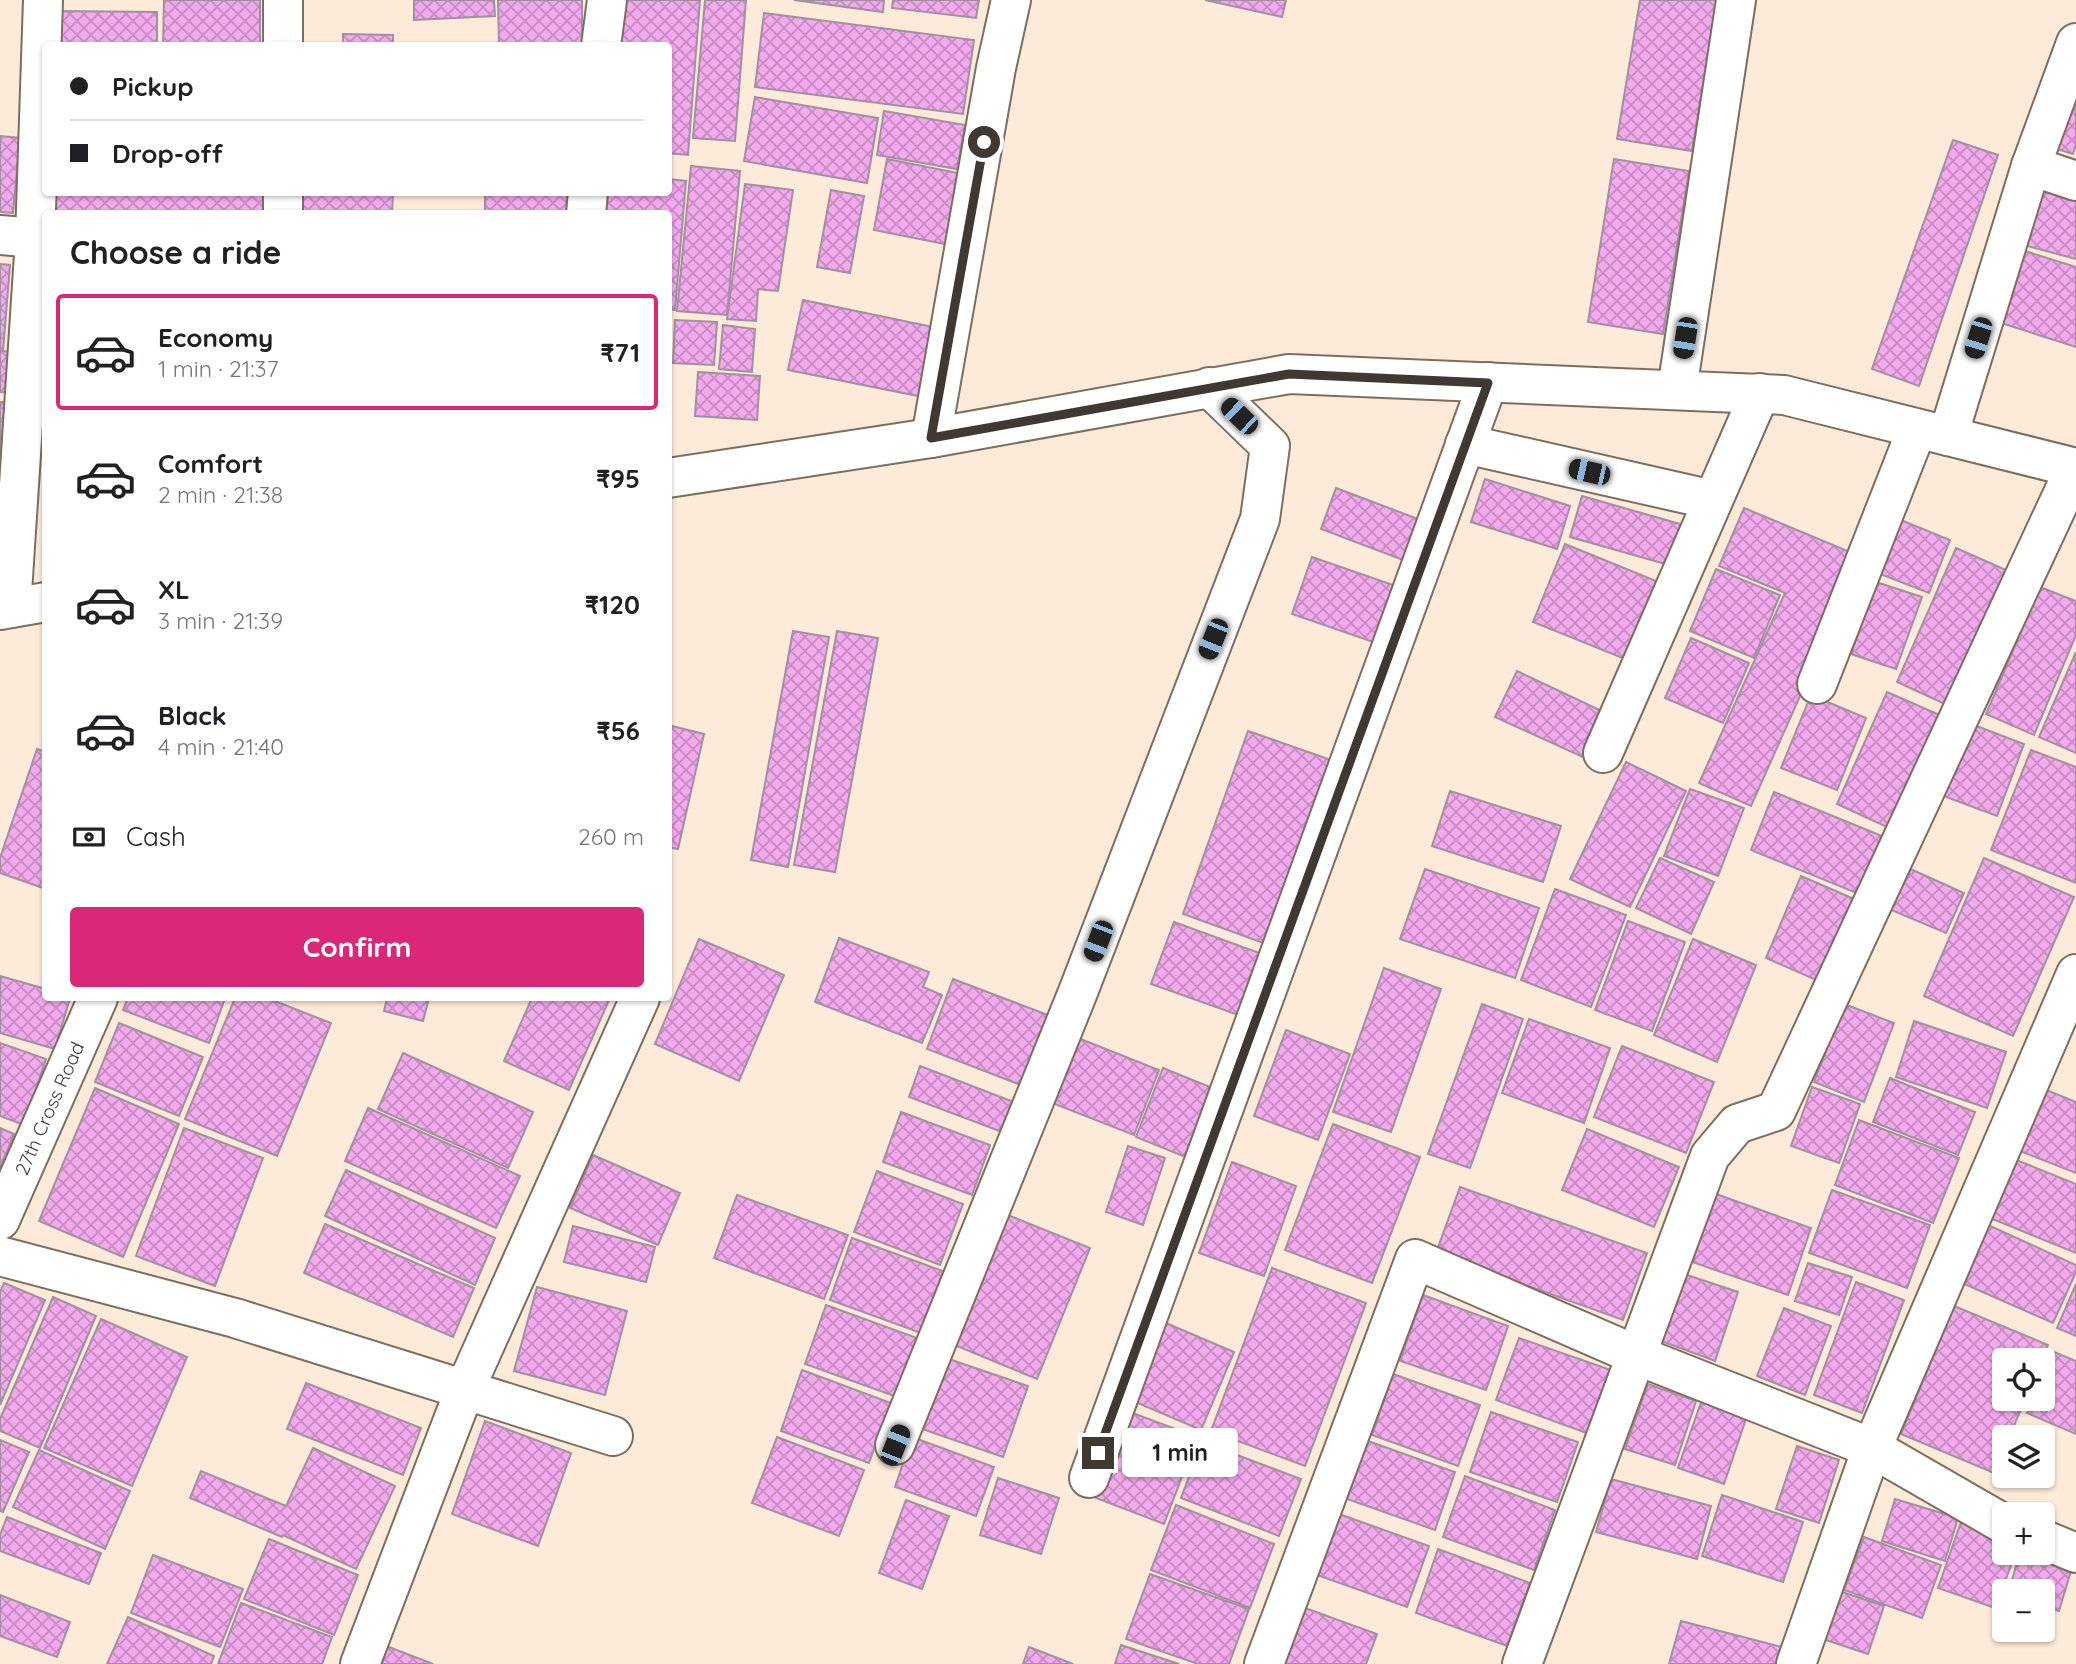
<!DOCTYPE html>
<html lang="en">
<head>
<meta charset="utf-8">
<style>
  :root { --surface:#fff; --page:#f6f6f6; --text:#202124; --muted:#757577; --line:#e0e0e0; --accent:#db2777 }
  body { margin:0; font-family:Quicksand,sans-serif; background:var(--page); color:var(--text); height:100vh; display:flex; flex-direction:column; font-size:26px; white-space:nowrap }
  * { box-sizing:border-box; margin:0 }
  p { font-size:23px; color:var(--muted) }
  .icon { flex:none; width:38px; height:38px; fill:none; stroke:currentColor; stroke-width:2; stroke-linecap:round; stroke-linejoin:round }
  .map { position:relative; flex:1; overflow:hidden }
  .panel { position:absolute; left:42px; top:210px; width:630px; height:791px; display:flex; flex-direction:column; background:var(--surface); border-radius:7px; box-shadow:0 2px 5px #0004 }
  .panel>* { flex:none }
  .banner { position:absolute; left:42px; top:42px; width:630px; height:154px; border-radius:7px; box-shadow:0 2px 5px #0004; display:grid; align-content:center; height:154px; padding:0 28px; background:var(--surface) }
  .tools { position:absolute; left:1992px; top:1348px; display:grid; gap:14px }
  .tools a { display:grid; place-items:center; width:63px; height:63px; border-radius:7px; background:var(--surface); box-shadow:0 2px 5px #0004; font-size:35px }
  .end { position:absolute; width:32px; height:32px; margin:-16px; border:9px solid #403932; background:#fff; box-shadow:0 0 0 4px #fff }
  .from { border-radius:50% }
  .bubble { position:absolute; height:49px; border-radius:7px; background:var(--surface); box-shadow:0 2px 5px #0004; font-size:23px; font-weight:700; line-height:49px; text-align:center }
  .car { position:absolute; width:21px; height:42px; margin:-21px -10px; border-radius:9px; box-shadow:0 0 5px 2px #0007; background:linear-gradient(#222 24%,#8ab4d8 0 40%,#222 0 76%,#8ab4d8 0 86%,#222 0) }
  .banner b { display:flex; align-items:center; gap:24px; height:66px; font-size:26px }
  .banner b+b { border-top:2px solid var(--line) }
  .banner i { width:18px; height:18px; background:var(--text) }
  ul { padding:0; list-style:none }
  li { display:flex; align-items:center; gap:21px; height:116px; margin:0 14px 10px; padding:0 14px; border:4px solid transparent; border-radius:7px }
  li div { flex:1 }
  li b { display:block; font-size:26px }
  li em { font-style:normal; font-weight:700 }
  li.active { border-color:var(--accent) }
  li>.icon { width:63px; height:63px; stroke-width:1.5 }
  h2 { padding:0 28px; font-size:32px; line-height:84px }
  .pay { display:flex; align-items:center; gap:18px; height:77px; padding:0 28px; font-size:26px }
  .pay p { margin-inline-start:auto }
  .button { display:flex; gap:14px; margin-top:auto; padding:14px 28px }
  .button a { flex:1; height:80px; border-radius:7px; background:var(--accent); color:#fff; font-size:28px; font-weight:700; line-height:80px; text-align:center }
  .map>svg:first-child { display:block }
  .building { fill:url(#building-cross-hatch); stroke:#a1909f; stroke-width:2 }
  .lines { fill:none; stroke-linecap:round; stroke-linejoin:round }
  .minor-casing { stroke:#7e6e5e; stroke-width:42 }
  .minor { stroke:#fff; stroke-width:38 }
  .route { stroke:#403932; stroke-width:9 }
  .labels { text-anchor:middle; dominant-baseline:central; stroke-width:5; stroke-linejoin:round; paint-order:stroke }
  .street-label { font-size:19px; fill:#403932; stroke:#fff }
</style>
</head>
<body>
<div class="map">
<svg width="2076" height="1664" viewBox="0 0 2076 1664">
  <defs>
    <pattern id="building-cross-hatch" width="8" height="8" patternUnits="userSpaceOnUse" patternTransform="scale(1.75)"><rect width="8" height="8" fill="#f3a9ee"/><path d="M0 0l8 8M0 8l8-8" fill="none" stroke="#c68bc1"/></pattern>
  </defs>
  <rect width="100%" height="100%" fill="#fdead9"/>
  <!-- building -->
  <g class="building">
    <polygon points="164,0 260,0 260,46 163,46"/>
    <polygon points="414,0 494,0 495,16 414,20"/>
    <polygon points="498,0 582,0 582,46 499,46"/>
    <polygon points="619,0 700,0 688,155 668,153 668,46 615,46"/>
    <polygon points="705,0 746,0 735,141 693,138"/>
    <polygon points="794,0 884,0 883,12"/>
    <polygon points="893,0 979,0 976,18 892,8"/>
    <polygon points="1205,0 1286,0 1282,17"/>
    <polygon points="1640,0 1717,0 1692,151 1617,139"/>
    <polygon points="62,11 157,12 157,46 62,46"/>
    <polygon points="764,13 974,40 963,114 755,87"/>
    <polygon points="343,34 393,35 393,46 343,46"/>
    <polygon points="755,97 878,118 867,183 744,161"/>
    <polygon points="2076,97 2076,144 2073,154 2047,146"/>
    <polygon points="884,111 965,125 957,169 877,155"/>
    <polygon points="0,136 20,138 13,213 0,212"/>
    <polygon points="1953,140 1998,155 1919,386 1872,369"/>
    <polygon points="887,159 958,173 945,244 874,230"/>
    <polygon points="1614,159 1689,171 1663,334 1588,322"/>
    <polygon points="691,166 740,171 727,315 677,311"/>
    <polygon points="668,179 686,181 675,310 668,309 668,214 606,214 608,192 668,192"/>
    <polygon points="2038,180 2076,190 2076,259 2020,244"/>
    <polygon points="745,184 793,190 778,291 758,289 756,321 727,319"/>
    <polygon points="831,190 864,196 850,273 817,267"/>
    <polygon points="56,192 264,192 264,214 55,214"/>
    <polygon points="297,192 393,192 392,214 297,214"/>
    <polygon points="485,192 567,192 566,214 485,214"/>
    <polygon points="2015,248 2076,267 2076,347 1992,320"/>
    <polygon points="0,264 10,265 3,351 12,352 9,393 0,392"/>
    <polygon points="803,300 933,327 918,396 788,370"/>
    <polygon points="675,320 717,322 714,365 673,363"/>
    <polygon points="723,325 755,329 752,372 719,369"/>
    <polygon points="698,372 760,376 757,420 695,416"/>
    <polygon points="0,402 7,402 0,483"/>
    <polygon points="1485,479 1570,506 1557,549 1471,522"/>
    <polygon points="1336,488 1426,522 1411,563 1321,529"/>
    <polygon points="1582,496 1680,524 1669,565 1570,537"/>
    <polygon points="1744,508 1862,557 1751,806 1699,783 1785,593 1719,566"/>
    <polygon points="1896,518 1950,540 1929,593 1875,572"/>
    <polygon points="1565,544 1661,583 1630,661 1533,622"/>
    <polygon points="1956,548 2006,570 1947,705 1897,682"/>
    <polygon points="1312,557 1399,587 1379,644 1292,614"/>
    <polygon points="1716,569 1780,595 1754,658 1690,631"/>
    <polygon points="1876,582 1922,597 1896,669 1851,654"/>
    <polygon points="2040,587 2076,601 2076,635 2034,735 1986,714"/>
    <polygon points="793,631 829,637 788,867 751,860"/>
    <polygon points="837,631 878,638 835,872 794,865"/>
    <polygon points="1691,638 1749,663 1723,723 1665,698"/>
    <polygon points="2076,652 2076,753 2039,737"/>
    <polygon points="1517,671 1606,713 1585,758 1495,717"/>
    <polygon points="1887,692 1942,716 1891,829 1837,804"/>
    <polygon points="1811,695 1866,718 1837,790 1781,768"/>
    <polygon points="1966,722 2024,744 1997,816 1938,794"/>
    <polygon points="668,725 704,734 678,849 668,847"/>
    <polygon points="1248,731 1334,761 1269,945 1183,914"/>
    <polygon points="37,749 46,752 46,889 0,873 0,858"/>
    <polygon points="2031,750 2076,767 2076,883 1991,850"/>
    <polygon points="1626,762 1686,791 1630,907 1570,879"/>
    <polygon points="1690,789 1744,808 1718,876 1664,856"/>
    <polygon points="1450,791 1561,826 1543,882 1432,846"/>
    <polygon points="1774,792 1887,838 1864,896 1751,850"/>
    <polygon points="1660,858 1714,882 1691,934 1636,908"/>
    <polygon points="1984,858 2074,897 2013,1036 1924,996"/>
    <polygon points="1906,867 1964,893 1946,933 1889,909"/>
    <polygon points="1425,869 1539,908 1515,978 1400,939"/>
    <polygon points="1801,876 1859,901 1823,983 1766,958"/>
    <polygon points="1555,889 1626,915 1591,1007 1521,980"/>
    <polygon points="1628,921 1685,942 1652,1031 1595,1010"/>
    <polygon points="1174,922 1265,955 1244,1017 1151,984"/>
    <polygon points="839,938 929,972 923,987 942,995 922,1043 815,1002"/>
    <polygon points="699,939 784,975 739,1081 655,1044"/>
    <polygon points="1693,939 1756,965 1717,1062 1654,1035"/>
    <polygon points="1384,968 1441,989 1391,1132 1333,1112"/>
    <polygon points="0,976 46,989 46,998 70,998 55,1049 0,1033"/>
    <polygon points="953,979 1048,1015 1021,1085 927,1049"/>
    <polygon points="128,998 225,998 209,1043 123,1010"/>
    <polygon points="235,998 267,998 331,1023 277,1156 185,1119"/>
    <polygon points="387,998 429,998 423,1021 384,1011"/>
    <polygon points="532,998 610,998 569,1090 504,1061"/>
    <polygon points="1482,1004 1523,1019 1470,1168 1428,1154"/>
    <polygon points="1844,1004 1894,1023 1864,1102 1814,1082"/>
    <polygon points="1529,1019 1610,1048 1584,1123 1502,1093"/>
    <polygon points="1914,1021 2006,1052 1987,1108 1896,1077"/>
    <polygon points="119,1023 203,1057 179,1116 95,1082"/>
    <polygon points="1286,1030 1350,1054 1318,1140 1254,1116"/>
    <polygon points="1073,1036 1159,1070 1134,1135 1047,1101"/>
    <polygon points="0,1043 46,1059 24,1125 0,1116"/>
    <polygon points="1622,1046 1714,1082 1686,1153 1594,1117"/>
    <polygon points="403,1053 533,1112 508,1168 378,1109"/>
    <polygon points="920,1066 1014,1102 1002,1132 909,1097"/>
    <polygon points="1163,1068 1215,1089 1188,1158 1136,1137"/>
    <polygon points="1890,1078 1975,1112 1958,1155 1873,1122"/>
    <polygon points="1812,1087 1860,1104 1839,1163 1791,1146"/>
    <polygon points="95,1088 179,1124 123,1257 39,1221"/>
    <polygon points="2044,1089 2076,1102 2076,1173 2020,1151"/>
    <polygon points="368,1108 520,1176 496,1228 345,1161"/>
    <polygon points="901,1112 990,1145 972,1195 883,1162"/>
    <polygon points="1859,1120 1959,1158 1933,1223 1835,1185"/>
    <polygon points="1333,1124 1420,1157 1372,1283 1285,1250"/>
    <polygon points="0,1128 14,1134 0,1169"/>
    <polygon points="184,1128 263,1158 215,1286 136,1256"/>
    <polygon points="1587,1129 1679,1167 1654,1227 1562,1190"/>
    <polygon points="1128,1146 1165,1158 1143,1225 1106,1212"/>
    <polygon points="593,1155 680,1193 658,1245 570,1208"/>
    <polygon points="2014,1159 2076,1184 2076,1253 1990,1218"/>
    <polygon points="1232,1162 1296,1186 1264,1276 1199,1253"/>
    <polygon points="346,1170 495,1238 475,1285 325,1216"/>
    <polygon points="877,1171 963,1204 940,1265 854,1232"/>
    <polygon points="1460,1187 1647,1253 1623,1320 1436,1253"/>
    <polygon points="1832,1190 1930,1225 1907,1288 1809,1253"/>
    <polygon points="1716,1194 1811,1228 1788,1295 1692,1262"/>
    <polygon points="737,1195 848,1235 824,1299 714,1258"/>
    <polygon points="1005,1214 1090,1248 1037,1379 952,1344"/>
    <polygon points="325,1224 474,1288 453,1337 304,1273"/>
    <polygon points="1988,1225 2076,1265 2076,1272 2053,1323 1962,1283"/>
    <polygon points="573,1226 655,1247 646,1282 564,1262"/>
    <polygon points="852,1238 943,1271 921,1333 830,1300"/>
    <polygon points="1808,1263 1852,1277 1839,1315 1795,1301"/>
    <polygon points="1272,1268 1366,1303 1305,1466 1211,1431"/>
    <polygon points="1684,1274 1738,1292 1715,1361 1661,1341"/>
    <polygon points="1856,1282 1904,1300 1862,1413 1814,1395"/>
    <polygon points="4,1283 45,1300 0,1405 0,1292"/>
    <polygon points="2076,1284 2076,1336 2057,1328"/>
    <polygon points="537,1287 627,1311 605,1395 514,1371"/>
    <polygon points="1423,1295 1508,1326 1486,1390 1400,1361"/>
    <polygon points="53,1297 96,1316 40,1448 0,1431 0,1419"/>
    <polygon points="826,1305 917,1338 897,1397 805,1364"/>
    <polygon points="1954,1306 2048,1345 2042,1360 2004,1360 2004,1398 2026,1398 2009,1437 2004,1437 2004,1450 1994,1473 1901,1434"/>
    <polygon points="1784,1308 1831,1326 1805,1395 1757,1376"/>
    <polygon points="101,1319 187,1357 132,1486 44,1448"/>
    <polygon points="1166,1323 1234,1352 1201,1430 1133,1401"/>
    <polygon points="1519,1338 1611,1370 1589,1434 1496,1400"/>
    <polygon points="2054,1352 2076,1361 2076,1434 2027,1413 2034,1398 2042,1398 2042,1379"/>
    <polygon points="943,1357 1028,1386 1003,1457 919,1428"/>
    <polygon points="802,1370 891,1403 869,1463 781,1431"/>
    <polygon points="1393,1374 1480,1405 1458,1466 1372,1435"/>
    <polygon points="306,1383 421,1428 403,1475 287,1429"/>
    <polygon points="1648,1384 1696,1401 1675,1465 1625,1449"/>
    <polygon points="1705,1391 1750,1407 1724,1484 1678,1468"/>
    <polygon points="1130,1412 1197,1437 1164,1524 1096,1498"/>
    <polygon points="1491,1412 1578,1442 1557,1502 1470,1472"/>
    <polygon points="485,1421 571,1453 538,1546 452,1514"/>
    <polygon points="777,1437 864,1470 839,1536 752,1503"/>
    <polygon points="912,1437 994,1467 976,1516 895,1487"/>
    <polygon points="0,1440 29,1452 3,1512 0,1511"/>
    <polygon points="1368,1441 1455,1472 1435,1530 1347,1499"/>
    <polygon points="1202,1442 1301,1479 1279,1536 1181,1498"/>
    <polygon points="1797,1446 1839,1460 1819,1523 1776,1509"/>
    <polygon points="313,1448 395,1486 356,1569 283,1535 282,1537 190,1498 201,1471 286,1506"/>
    <polygon points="39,1450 130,1491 105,1549 13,1507"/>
    <polygon points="1465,1476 1555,1510 1534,1570 1443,1537"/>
    <polygon points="998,1478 1059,1498 1041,1554 980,1535"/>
    <polygon points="1611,1479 1711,1506 1697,1559 1596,1532"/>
    <polygon points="1722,1495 1803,1522 1783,1582 1702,1556"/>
    <polygon points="1895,1499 1958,1518 1945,1561 1882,1541"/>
    <polygon points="906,1500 949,1516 922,1589 879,1573"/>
    <polygon points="1176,1505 1274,1544 1250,1608 1151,1570"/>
    <polygon points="1339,1514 1429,1546 1407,1607 1317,1575"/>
    <polygon points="7,1517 101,1553 89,1584 0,1551 0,1535"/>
    <polygon points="1961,1522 2004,1538 2004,1552 2016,1552 1995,1608 1938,1588"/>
    <polygon points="1864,1537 1941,1565 1922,1618 1844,1590"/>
    <polygon points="269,1539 358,1575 334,1635 244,1599"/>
    <polygon points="1438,1549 1530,1583 1507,1646 1416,1613"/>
    <polygon points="2020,1552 2042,1552 2075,1557 2059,1611 2042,1606 2042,1591 2009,1591"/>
    <polygon points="153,1555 243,1589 220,1647 131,1613"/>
    <polygon points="1150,1574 1249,1609 1229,1664 1198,1664 1126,1639"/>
    <polygon points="1836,1590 1884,1606 1868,1654 1820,1638"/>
    <polygon points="0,1595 70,1622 57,1657 0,1636"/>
    <polygon points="241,1603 332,1637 322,1664 218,1664"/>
    <polygon points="1305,1608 1377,1634 1366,1664 1285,1664"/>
    <polygon points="128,1617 214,1656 211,1664 107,1664"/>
    <polygon points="1681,1621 1790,1649 1786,1664 1669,1664"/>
    <polygon points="381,1644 433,1664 373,1664"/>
    <polygon points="1121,1645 1179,1664 1115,1664"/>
    <polygon points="1029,1647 1073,1664 1023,1664"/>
  </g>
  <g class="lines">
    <defs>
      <g id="minor">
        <polyline points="283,46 283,0"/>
        <polyline points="601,46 607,0"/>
        <polyline points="2031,166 2076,181"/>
        <polyline points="283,214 283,192"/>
        <polyline points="586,214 588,192"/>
        <polyline points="0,235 46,239"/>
        <polyline points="1677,390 1736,0"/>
        <polyline points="1948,436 2031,166 2076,43"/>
        <polyline points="931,438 996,68 1011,0"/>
        <polyline points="1465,444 1713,500"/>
        <polyline points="668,478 931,438 1289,374 1784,395 2076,468"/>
        <polyline points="11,608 35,239 43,0"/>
        <polyline points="0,610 46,602"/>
        <polyline points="1817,684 1917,429"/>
        <polyline points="1603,753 1760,393"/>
        <path id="s1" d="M0 1220 98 998"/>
        <polyline points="0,1256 235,1318 613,1436"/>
        <polyline points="895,1445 1078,992 1260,519 1270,446 1209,387"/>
        <polyline points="1089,1478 1488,382"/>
        <polyline points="2042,1539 2076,1553"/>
        <polyline points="360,1664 465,1389 640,998"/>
        <polyline points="1264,1664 1415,1259 1636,1355 1872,1448 2004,1524"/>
        <polyline points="1522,1664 1710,1156 1737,1124 1776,1111 2075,468"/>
        <polyline points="1796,1664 1872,1448 2076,974"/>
      </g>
    </defs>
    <!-- minor casing -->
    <use href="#minor" class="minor-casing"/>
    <!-- minor -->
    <use href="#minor" class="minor"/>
  </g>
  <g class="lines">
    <!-- route -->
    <polyline class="route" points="984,142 931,438 1289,374 1488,383 1098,1453"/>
  </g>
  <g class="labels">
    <!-- street labels -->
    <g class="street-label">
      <text stroke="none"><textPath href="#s1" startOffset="122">27th Cross Road</textPath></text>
    </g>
  </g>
</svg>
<div class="tools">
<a><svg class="icon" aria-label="locate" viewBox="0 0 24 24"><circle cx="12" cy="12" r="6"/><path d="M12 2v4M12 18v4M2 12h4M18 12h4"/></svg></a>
<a><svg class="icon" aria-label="layers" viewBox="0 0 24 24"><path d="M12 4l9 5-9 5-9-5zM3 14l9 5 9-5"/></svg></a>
<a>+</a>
<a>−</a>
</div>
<i class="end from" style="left:984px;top:142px"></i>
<i class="end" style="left:1098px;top:1453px"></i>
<div class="bubble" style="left:1122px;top:1428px;width:116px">1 min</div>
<i class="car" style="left:1685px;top:338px;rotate:189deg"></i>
<i class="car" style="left:1978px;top:338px;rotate:197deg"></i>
<i class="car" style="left:1239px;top:416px;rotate:314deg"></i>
<i class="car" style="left:1589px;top:472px;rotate:283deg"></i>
<i class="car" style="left:1213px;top:639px;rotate:202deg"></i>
<i class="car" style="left:1098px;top:941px;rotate:201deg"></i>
<i class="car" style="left:895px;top:1445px;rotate:22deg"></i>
<div class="banner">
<b><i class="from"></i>Pickup</b>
<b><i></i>Drop-off</b>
</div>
<section class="panel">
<h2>Choose a ride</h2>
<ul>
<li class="active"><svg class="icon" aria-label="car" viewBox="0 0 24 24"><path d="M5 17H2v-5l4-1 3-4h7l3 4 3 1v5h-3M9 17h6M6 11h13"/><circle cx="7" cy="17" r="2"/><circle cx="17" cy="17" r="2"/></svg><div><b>Economy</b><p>1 min · 21:37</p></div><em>₹71</em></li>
<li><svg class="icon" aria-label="car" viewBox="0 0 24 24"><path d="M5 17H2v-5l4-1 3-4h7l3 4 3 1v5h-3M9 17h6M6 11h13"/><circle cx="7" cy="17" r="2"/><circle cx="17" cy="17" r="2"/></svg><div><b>Comfort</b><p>2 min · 21:38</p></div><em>₹95</em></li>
<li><svg class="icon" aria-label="car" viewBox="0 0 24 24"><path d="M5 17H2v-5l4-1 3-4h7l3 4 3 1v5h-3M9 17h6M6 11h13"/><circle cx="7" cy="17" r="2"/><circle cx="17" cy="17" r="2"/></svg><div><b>XL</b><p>3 min · 21:39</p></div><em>₹120</em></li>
<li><svg class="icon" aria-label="car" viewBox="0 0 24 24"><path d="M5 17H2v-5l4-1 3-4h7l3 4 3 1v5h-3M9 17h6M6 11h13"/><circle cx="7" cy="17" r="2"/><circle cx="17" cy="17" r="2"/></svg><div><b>Black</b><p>4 min · 21:40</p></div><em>₹56</em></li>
</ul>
<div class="pay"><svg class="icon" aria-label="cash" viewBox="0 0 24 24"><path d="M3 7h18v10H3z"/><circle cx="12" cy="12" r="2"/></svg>Cash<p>260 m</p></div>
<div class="button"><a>Confirm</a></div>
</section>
</div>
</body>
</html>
